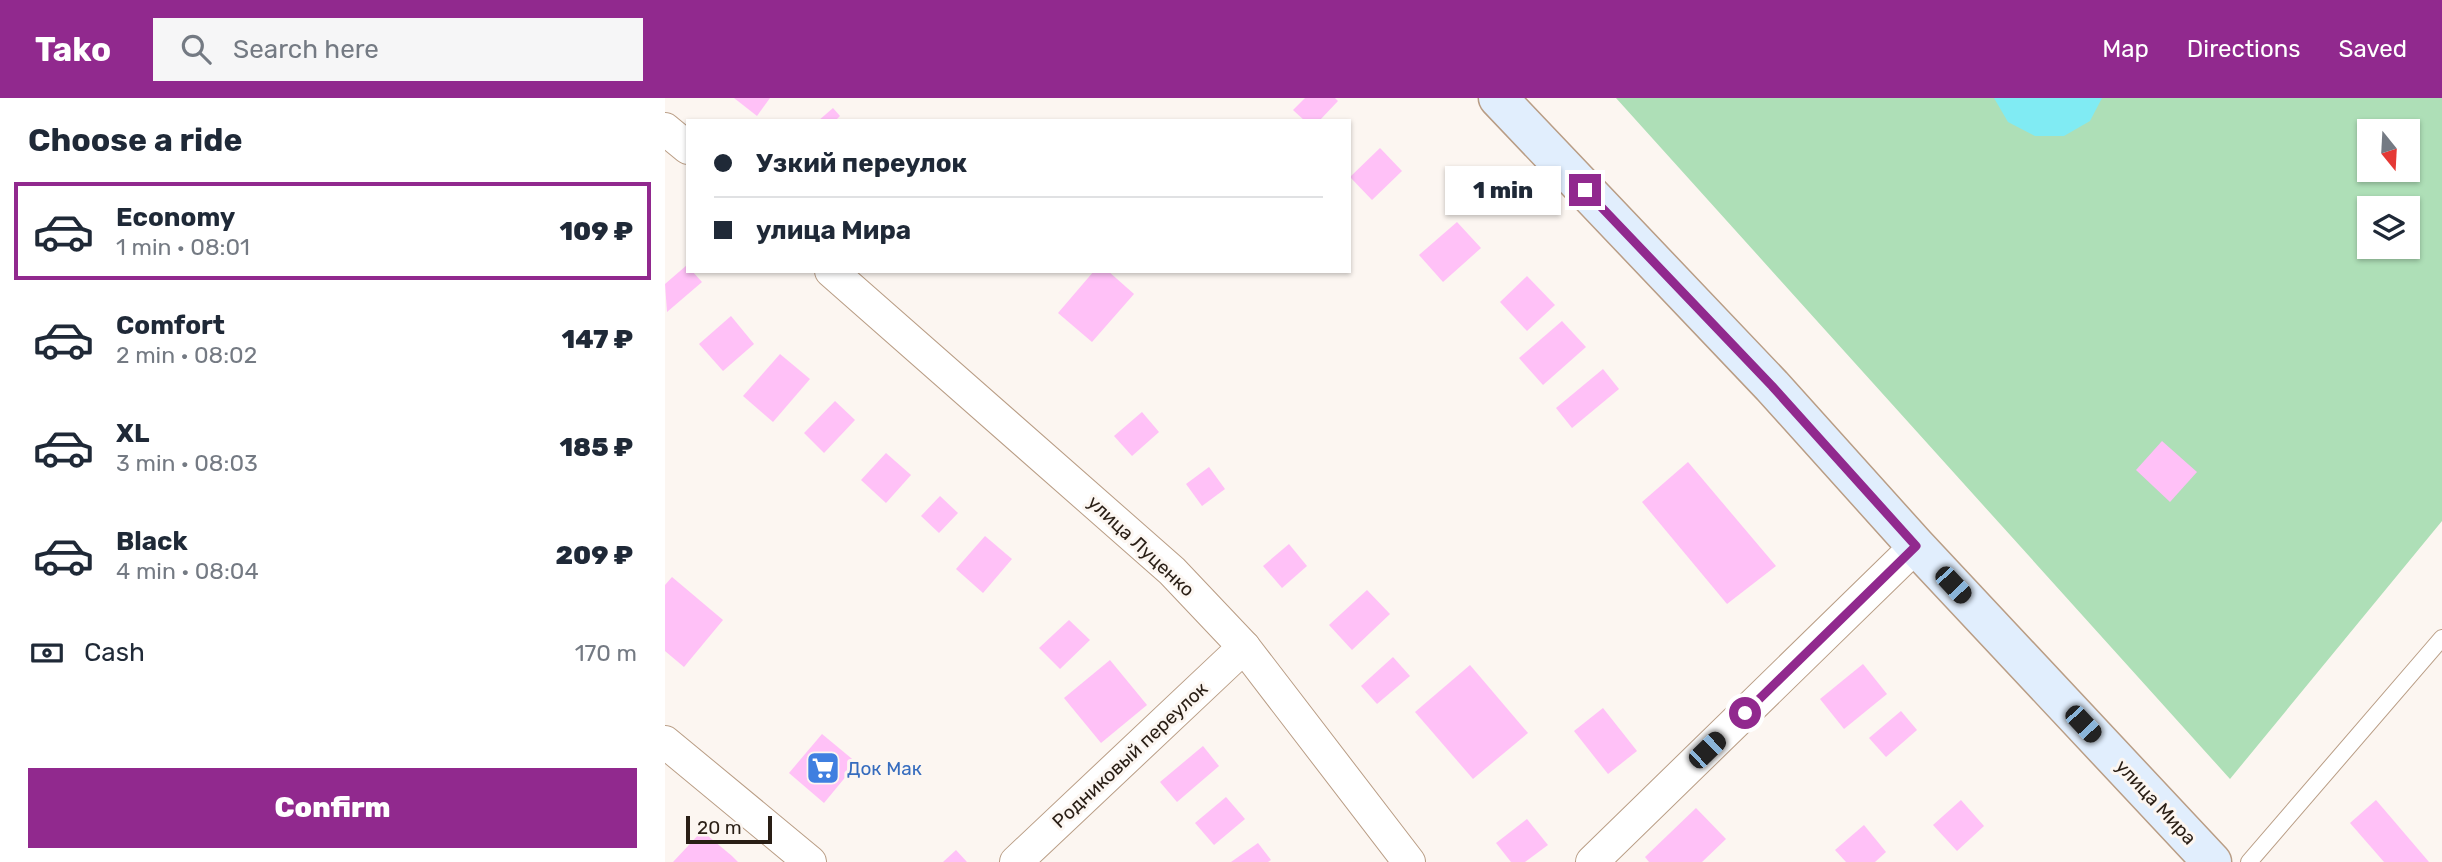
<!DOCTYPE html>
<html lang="en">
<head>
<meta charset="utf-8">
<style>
  :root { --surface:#fff; --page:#f6f6f7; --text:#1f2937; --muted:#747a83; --line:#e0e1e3; --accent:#91298e }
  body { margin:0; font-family:Rubik,sans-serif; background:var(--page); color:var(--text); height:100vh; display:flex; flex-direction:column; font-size:26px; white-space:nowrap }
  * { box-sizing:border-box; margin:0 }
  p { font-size:23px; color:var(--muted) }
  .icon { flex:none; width:38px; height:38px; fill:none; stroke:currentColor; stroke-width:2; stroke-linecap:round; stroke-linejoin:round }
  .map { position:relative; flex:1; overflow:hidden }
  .sheet { display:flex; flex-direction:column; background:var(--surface); width:665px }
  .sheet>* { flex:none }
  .guide { position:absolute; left:21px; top:21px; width:665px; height:154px; border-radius:0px; box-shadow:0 2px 5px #0004; display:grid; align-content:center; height:154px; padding:0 28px; background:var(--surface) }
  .needle { width:46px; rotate:162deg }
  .tools { position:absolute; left:1692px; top:21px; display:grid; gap:14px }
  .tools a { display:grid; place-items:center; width:63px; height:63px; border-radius:0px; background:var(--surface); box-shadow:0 2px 5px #0004; font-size:35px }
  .scale { position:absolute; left:21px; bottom:18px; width:86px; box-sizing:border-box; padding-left:7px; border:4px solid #291e15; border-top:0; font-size:19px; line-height:24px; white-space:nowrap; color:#291e15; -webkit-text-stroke:5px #fcf6f1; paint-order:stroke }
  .end { position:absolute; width:32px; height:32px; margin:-16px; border:9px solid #91298e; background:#fff; box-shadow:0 0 0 4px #fff }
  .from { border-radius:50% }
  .bubble { position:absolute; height:49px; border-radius:0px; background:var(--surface); box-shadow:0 2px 5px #0004; font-size:23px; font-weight:800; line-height:49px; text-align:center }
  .car { position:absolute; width:21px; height:42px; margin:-21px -10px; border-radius:9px; box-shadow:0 0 5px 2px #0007; background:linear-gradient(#222 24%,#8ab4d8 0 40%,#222 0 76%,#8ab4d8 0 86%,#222 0) }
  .guide b { display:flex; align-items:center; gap:24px; height:66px; font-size:26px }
  .guide b+b { border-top:2px solid var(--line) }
  .guide i { width:18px; height:18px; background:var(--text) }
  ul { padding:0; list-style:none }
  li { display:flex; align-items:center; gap:21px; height:98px; margin:0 14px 10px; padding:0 14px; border:4px solid transparent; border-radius:0px }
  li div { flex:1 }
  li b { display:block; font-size:26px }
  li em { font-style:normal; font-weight:800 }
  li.on { border-color:var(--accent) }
  li>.icon { width:63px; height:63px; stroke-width:1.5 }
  h2 { padding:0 28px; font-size:32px; line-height:84px }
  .pay { display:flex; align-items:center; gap:18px; height:77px; padding:0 28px; font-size:26px }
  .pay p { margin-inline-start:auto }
  .cta { display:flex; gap:14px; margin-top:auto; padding:14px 28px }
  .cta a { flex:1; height:80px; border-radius:0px; background:var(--accent); color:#fff; font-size:28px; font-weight:800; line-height:80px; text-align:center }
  header { display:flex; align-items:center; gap:42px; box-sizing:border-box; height:98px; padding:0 35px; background:var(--accent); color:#fff }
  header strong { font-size:33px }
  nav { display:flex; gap:38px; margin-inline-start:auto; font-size:24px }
  .search { width:490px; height:63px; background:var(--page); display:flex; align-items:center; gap:18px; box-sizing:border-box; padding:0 24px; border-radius:0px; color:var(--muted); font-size:26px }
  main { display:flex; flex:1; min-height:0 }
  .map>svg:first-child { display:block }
  .green { fill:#aedfb7; fill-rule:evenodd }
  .water { fill:#80ebf3 }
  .building { fill:#ffc1f7 }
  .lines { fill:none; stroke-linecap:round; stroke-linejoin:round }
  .lane-casing { stroke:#b99d85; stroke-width:18 }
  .street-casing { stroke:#b99d85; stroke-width:34 }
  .secondary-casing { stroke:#b99d85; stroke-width:41 }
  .lane { stroke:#fff; stroke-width:16 }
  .street { stroke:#fff; stroke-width:32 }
  .secondary { stroke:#e1eefd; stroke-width:38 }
  .route { stroke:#91298e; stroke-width:9 }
  .labels { text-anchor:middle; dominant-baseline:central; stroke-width:6; stroke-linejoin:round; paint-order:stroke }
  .street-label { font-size:19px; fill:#291e15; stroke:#fcf6f1 }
  .shop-label { font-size:19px; fill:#366cbe; stroke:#fcf6f1; text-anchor:start }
</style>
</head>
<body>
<header>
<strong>Tako</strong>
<div class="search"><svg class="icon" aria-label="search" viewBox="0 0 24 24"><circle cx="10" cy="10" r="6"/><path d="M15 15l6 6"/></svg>Search here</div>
<nav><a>Map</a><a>Directions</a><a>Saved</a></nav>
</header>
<main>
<section class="sheet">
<h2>Choose a ride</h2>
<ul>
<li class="on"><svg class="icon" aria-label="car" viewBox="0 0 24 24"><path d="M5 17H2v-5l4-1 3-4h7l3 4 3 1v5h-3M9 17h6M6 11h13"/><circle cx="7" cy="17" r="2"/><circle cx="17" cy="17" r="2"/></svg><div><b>Economy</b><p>1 min · 08:01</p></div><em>109 ₽</em></li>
<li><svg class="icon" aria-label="car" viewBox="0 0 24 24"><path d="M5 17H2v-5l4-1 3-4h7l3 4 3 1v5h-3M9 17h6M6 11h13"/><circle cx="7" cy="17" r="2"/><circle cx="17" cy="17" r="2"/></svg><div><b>Comfort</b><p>2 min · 08:02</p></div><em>147 ₽</em></li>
<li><svg class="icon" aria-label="car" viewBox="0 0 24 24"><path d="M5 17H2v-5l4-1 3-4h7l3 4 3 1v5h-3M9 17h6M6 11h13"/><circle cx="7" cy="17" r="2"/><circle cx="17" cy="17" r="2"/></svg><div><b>XL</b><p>3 min · 08:03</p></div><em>185 ₽</em></li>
<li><svg class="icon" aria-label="car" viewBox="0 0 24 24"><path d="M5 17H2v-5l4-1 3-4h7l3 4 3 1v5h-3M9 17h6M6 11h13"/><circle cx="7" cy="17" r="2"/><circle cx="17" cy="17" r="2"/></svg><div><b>Black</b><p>4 min · 08:04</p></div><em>209 ₽</em></li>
</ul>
<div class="pay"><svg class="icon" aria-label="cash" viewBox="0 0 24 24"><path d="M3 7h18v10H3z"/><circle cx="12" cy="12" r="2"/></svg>Cash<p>170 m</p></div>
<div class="cta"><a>Confirm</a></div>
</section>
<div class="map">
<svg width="1777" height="764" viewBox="0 0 1777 764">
  <rect width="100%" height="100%" fill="#fcf6f1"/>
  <!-- green -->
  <path class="green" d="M951 0H1777V423L1565 681ZM1704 33H1743V72H1704ZM1704 110H1743V149H1704Z"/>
  <!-- water -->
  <polygon class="water" points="1329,0 1437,0 1425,23 1399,38 1370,38 1343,24"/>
  <!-- building -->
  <g class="building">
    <polygon points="69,0 105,0 92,18"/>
    <polygon points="640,0 670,0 673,3 654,23 640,23 628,12"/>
    <polygon points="168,10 175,18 170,23 153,23"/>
    <polygon points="715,50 737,73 707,102 685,79"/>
    <polygon points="792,124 816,150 778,184 754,157"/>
    <polygon points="22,167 23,173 27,173 37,184 2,214 0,186"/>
    <polygon points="429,173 443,173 469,196 427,244 393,215"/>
    <polygon points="862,178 890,207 862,233 835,204"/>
    <polygon points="66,218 89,246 58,273 34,246"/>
    <polygon points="897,223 921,249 878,287 854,260"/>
    <polygon points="115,256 145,281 108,324 78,298"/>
    <polygon points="938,271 954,291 907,330 891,310"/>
    <polygon points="170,303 190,322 159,355 139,335"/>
    <polygon points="477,314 494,334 467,358 449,338"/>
    <polygon points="1497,343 1532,374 1505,404 1471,372"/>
    <polygon points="221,355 246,377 221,405 196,382"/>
    <polygon points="1023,364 1111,468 1062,506 977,404"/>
    <polygon points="544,369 560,391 537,408 521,386"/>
    <polygon points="275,398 293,415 274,435 256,418"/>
    <polygon points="320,438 347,461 318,495 291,471"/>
    <polygon points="624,446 642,468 617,490 598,468"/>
    <polygon points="7,479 58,522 19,569 0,553 0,487"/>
    <polygon points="702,492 725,516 687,552 664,527"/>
    <polygon points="404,522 425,542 395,571 374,550"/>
    <polygon points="728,559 745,578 712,606 696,588"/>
    <polygon points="445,562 482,607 436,645 399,600"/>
    <polygon points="1198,566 1222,596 1179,631 1155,601"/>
    <polygon points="805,567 863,635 808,681 750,614"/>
    <polygon points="938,610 972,653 943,676 909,633"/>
    <polygon points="1236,613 1252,632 1221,659 1204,640"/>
    <polygon points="157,636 192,665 159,705 124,675"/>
    <polygon points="538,648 554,668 512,704 495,684"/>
    <polygon points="561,699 580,721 549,747 530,725"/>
    <polygon points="1296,702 1319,728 1292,753 1268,727"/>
    <polygon points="1711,702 1764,764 1719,764 1685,725"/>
    <polygon points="1031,710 1061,741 1037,764 984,764 980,759"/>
    <polygon points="862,721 883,747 860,764 846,764 831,745"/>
    <polygon points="1199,727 1221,754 1210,764 1181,764 1170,752"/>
    <polygon points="37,733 67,758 73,764 8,764"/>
    <polygon points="593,745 606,762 603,764 566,764"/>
    <polygon points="291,752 302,764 278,764"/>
  </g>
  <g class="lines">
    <defs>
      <polyline id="lane" points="1584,764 1777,540"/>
      <g id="street">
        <polyline points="0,31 23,50"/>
        <polyline points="166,173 507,473 579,549 744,764"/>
        <polyline points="0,644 145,764"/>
        <polyline points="351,764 579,549"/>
        <polyline points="927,764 1251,448"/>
      </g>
      <polyline id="secondary" points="833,0 1107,288 1251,448 1547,764"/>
    </defs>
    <!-- lane casing -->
    <use href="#lane" class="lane-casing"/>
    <!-- street casing -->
    <use href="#street" class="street-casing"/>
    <!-- secondary casing -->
    <use href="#secondary" class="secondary-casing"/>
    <!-- lane -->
    <use href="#lane" class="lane"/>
    <!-- street -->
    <use href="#street" class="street"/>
    <!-- secondary -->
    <use href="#secondary" class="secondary"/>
  </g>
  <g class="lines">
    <!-- route -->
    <polyline class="route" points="920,92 1107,288 1251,448 1080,615"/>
  </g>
  <!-- icons -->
  <defs>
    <symbol id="supermarket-square" viewBox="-11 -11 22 22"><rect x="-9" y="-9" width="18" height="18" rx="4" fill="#3f7fe0" stroke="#fcf6f1"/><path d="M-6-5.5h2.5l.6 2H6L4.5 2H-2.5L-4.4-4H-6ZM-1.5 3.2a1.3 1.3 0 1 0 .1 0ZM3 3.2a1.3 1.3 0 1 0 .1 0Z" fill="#fff"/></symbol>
  </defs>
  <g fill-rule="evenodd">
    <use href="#supermarket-square" x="139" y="651" width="38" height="38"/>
  </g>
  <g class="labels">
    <!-- street labels -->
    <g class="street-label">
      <text transform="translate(476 448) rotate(43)">улица Луценко</text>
      <text transform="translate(465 657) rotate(-43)">Родниковый переулок</text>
      <text transform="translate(1491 704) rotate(47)">улица Мира</text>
    </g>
    <!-- shop labels -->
    <g class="shop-label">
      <text x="182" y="670">Док Мак</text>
    </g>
  </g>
</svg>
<div class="tools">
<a><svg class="needle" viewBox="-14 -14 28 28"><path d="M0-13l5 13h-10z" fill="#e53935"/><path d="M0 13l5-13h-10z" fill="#747a83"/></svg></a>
<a><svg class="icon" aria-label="layers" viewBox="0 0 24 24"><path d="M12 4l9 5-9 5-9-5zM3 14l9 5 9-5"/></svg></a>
</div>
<div class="scale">20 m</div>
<i class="end from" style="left:1080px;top:615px"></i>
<i class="end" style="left:920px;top:92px"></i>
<div class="bubble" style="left:780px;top:68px;width:116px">1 min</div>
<i class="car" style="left:1288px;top:487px;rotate:137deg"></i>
<i class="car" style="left:1418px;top:626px;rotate:137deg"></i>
<i class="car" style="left:1042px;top:652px;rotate:46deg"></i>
<div class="guide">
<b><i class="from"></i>Узкий переулок</b>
<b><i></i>улица Мира</b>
</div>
</div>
</main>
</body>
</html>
